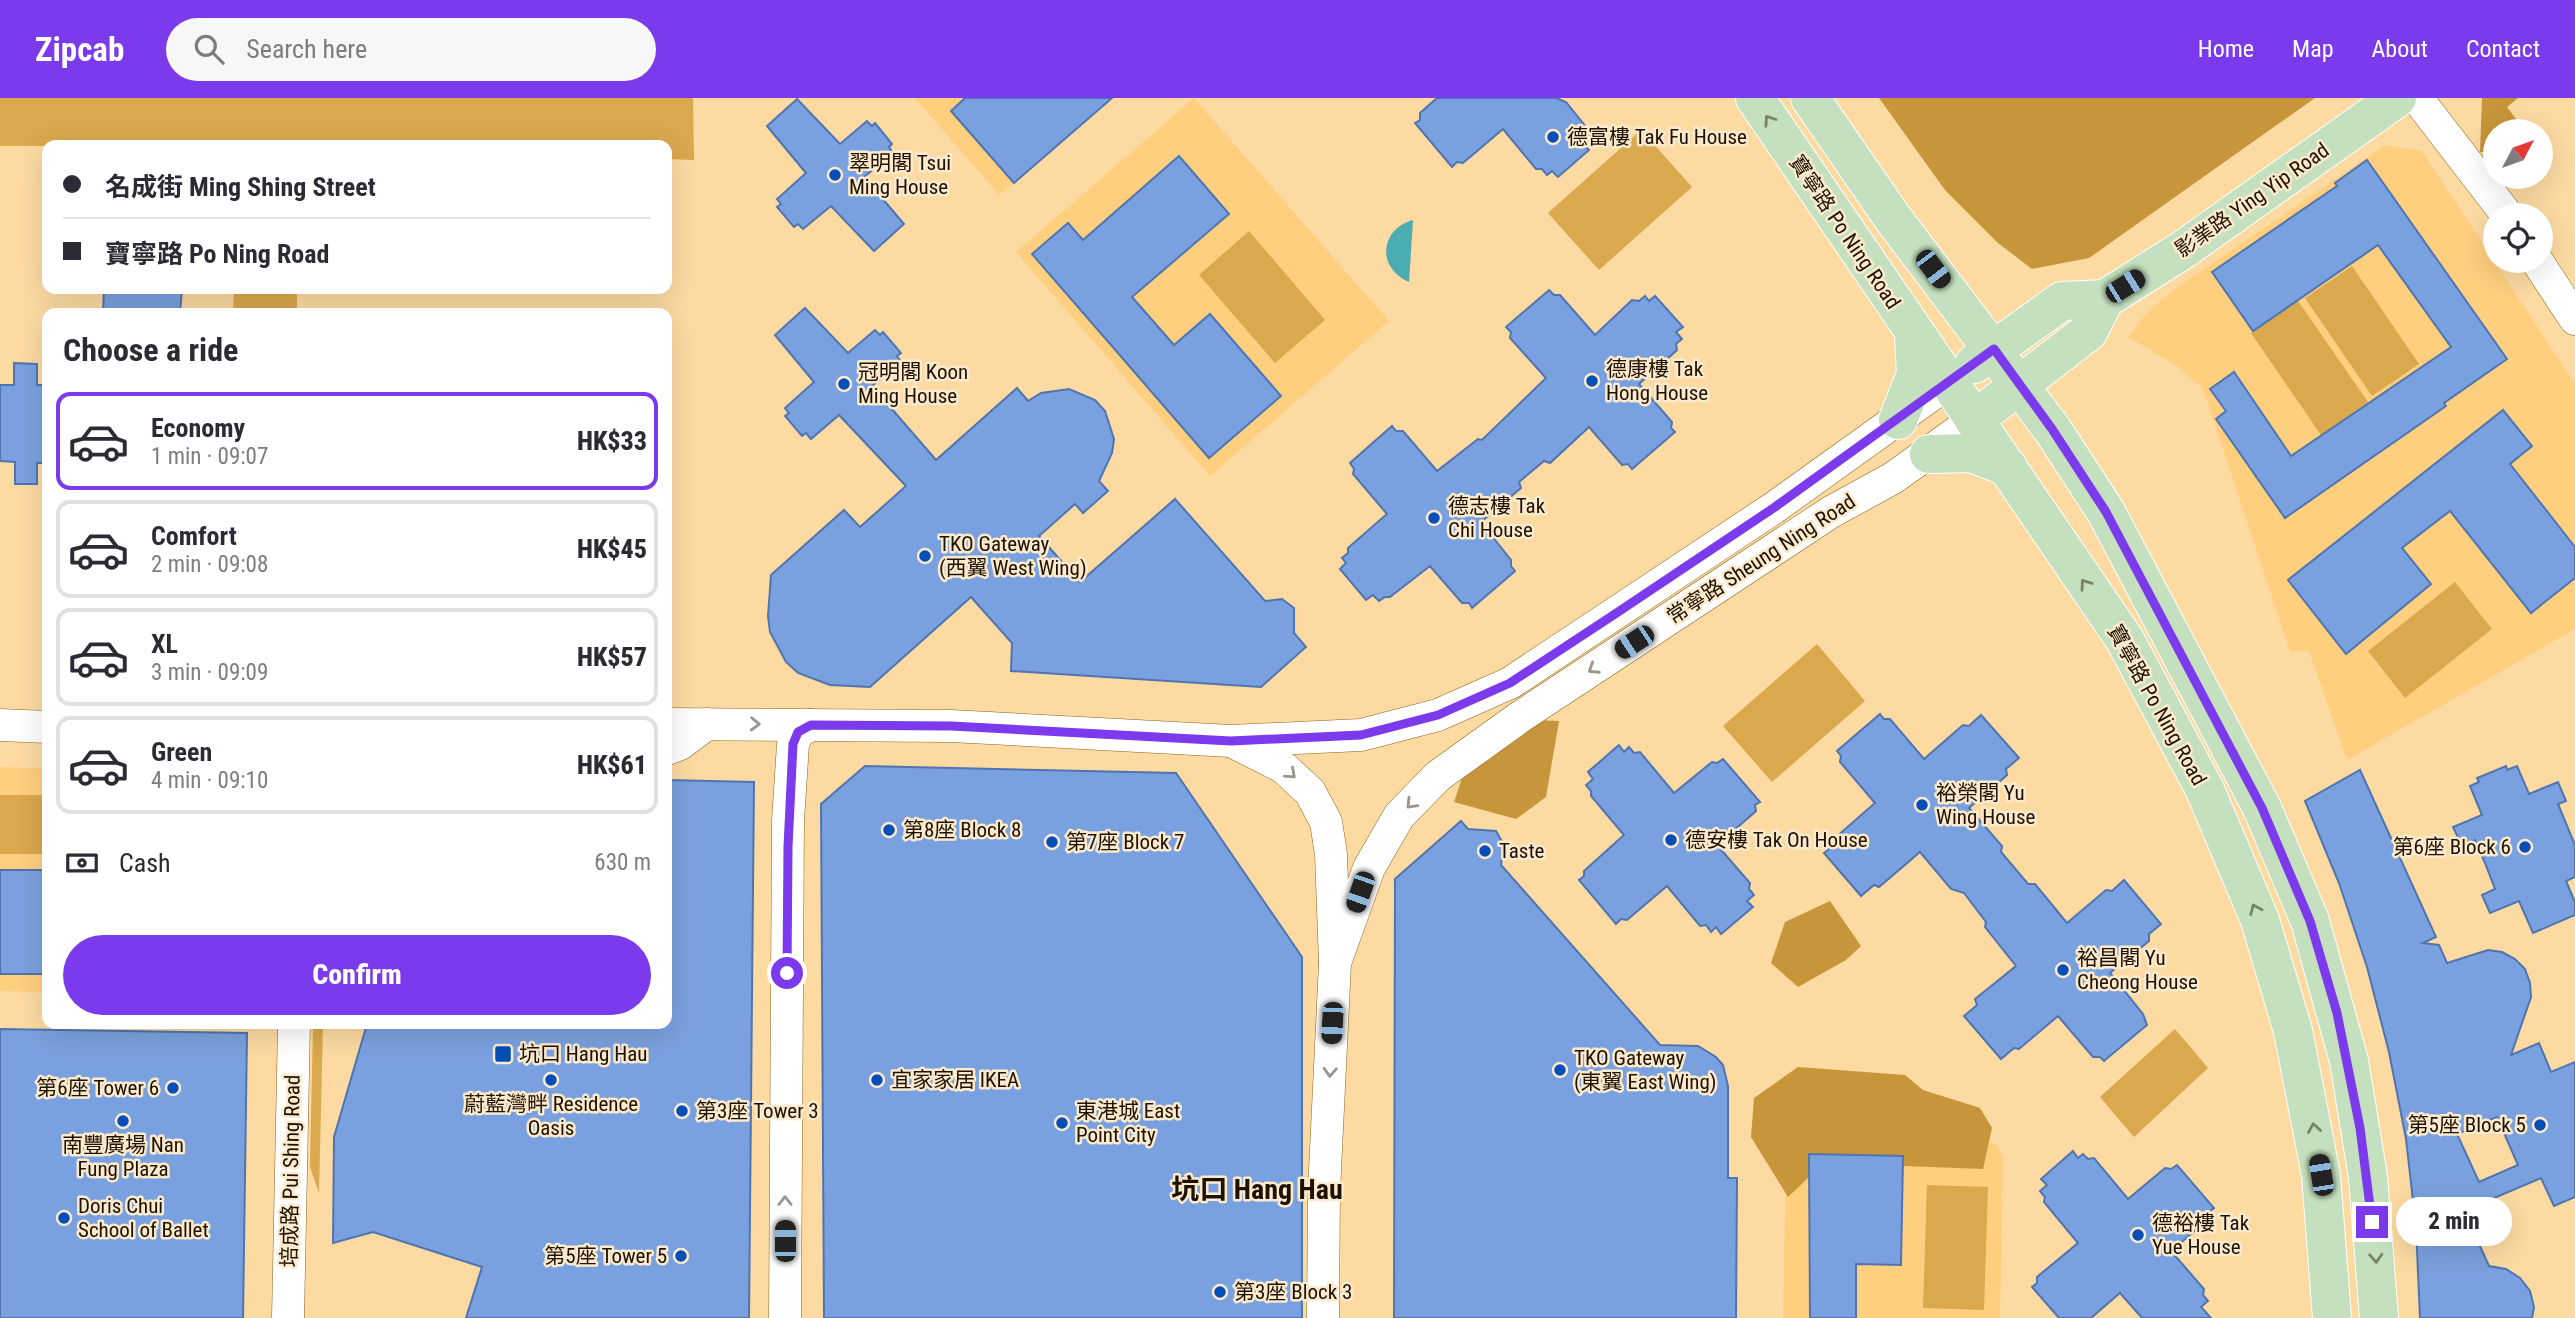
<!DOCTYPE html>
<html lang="en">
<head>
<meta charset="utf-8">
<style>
  :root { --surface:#fff; --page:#f7f7f7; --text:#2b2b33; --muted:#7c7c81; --line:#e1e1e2; --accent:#7c3aed }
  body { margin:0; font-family:"Roboto Condensed","Noto Sans TC",sans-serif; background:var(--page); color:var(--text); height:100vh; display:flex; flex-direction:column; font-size:26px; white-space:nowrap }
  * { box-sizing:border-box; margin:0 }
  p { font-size:23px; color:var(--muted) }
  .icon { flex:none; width:38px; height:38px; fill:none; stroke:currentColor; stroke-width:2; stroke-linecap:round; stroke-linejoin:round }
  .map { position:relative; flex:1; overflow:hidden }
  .details { position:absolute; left:42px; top:210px; width:630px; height:721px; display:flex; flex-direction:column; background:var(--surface); border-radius:14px; box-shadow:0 7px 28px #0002 }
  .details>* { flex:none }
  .hud { position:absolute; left:42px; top:42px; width:630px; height:154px; border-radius:14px; box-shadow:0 7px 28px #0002; display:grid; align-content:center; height:154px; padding:0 21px; background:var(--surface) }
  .needle { width:46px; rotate:49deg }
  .tools { position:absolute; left:2483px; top:21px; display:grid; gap:14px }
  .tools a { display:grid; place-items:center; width:70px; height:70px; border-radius:50%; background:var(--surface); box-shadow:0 7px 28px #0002; font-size:35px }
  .end { position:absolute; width:32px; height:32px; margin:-16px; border:9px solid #7c3aed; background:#fff; box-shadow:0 0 0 4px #fff }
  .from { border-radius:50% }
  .bubble { position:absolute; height:49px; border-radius:24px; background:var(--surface); box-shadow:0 7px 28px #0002; font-size:23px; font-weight:800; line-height:49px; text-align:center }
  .car { position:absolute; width:21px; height:42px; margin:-21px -10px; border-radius:9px; box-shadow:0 0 5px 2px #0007; background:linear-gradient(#222 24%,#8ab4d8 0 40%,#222 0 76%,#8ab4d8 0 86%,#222 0) }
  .hud b { display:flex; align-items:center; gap:24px; height:66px; font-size:26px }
  .hud b+b { border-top:2px solid var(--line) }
  .hud i { width:18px; height:18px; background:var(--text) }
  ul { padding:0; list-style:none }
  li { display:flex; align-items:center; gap:21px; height:98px; margin:0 14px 10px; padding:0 7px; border:4px solid var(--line); border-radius:14px }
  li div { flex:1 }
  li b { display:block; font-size:26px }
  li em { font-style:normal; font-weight:800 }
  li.selected { border-color:var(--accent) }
  li>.icon { width:63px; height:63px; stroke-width:1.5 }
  h2 { padding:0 21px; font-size:32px; line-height:84px }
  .pay { display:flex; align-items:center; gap:18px; height:77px; padding:0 21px; font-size:26px }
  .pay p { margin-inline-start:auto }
  .primary-button { display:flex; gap:14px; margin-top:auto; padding:14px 21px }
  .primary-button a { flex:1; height:80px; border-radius:42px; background:var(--accent); color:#fff; font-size:28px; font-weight:800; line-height:80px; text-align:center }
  header { display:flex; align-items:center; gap:42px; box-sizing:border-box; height:98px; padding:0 35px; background:var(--accent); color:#fff }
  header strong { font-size:33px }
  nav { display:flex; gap:38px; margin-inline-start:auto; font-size:24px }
  .search { width:490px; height:63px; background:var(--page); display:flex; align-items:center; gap:18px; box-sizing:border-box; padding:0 24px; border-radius:38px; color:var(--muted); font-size:26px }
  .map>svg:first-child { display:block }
  .built { fill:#fecf7f }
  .green { fill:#daa84d }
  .forest { fill:#c7963a }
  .water { fill:#4aadb2 }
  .building { fill:#7aa1df; stroke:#5074af; stroke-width:2; fill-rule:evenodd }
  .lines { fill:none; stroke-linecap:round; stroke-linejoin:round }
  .minor-casing { stroke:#8c6519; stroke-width:33 }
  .major-casing { stroke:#fff; stroke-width:40 }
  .minor { stroke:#fff; stroke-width:32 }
  .major { stroke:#c4e0be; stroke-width:38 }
  .oneway { stroke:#798368 }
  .oneway2 { stroke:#99948c }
  .route { stroke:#7c3aed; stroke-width:9 }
  .poi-dot { fill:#044eb8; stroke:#fbeace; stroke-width:2.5 }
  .labels { text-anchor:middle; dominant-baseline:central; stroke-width:5; stroke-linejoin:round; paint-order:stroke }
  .poi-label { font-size:21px; fill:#1d1100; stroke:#fbeace; text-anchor:start }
  .street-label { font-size:21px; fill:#1d1100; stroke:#fbeace }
  .district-label { font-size:28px; font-weight:bold; fill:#1d1100; stroke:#fbeace }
</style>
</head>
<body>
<header>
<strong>Zipcab</strong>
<div class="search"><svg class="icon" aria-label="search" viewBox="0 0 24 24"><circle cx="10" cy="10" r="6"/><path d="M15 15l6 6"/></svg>Search here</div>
<nav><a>Home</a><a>Map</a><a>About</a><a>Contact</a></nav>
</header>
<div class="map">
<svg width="2575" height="1220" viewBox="0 0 2575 1220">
  <rect width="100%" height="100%" fill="#fcdaa2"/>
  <!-- built -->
  <g class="built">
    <polygon points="915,0 1112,0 999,97"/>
    <polygon points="1194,0 1389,223 1210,378 1016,154"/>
    <polygon points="2385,47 2422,53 2575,286 2575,531 2347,662 2309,553 2290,553 2203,291 2179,269 2128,239 2146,216 2169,195"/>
    <polygon points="0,669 47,671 47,894 0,893"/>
    <polygon points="1987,1042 1998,1048 2003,1059 2000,1220 1783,1220 1786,1069"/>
  </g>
  <!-- green -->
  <g class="green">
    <polygon points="0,0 693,0 694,62 667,61 667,47 0,48"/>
    <polygon points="1641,32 1692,89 1599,172 1548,115"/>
    <polygon points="1249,133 1325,222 1275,265 1199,177"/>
    <polygon points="2352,168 2419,266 2372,298 2305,200"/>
    <polygon points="234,191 297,191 297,215 233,215"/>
    <polygon points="2298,203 2368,304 2321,337 2251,235"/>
    <polygon points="2455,484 2492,531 2405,600 2368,553"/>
    <polygon points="1817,546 1865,603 1772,684 1723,628"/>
    <rect x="0" y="697" width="47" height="59"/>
    <polygon points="313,926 323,926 319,1095 310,1069"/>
    <polygon points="2175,931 2208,970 2134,1039 2100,999"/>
    <polygon points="1927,1087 1988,1089 1984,1212 1923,1210"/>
  </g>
  <!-- forest -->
  <g class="forest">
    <polygon points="1879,0 2315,0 2089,160 2032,171 1998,145 1945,92"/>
    <polygon points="2482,0 2518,0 2507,9 2525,33 2496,33 2495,55 2480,54"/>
    <polygon points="1534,622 1559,623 1546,699 1516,721 1454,704 1463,677 1489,662"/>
    <polygon points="1830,803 1861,848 1846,862 1798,889 1771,865 1785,824"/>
    <polygon points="1798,969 1905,977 1923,992 1980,1010 1992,1030 1983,1071 1824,1065 1788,1099 1751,1039 1754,1000"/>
  </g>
  <!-- water -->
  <path class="water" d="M1413 122 1409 184C1376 170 1380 131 1413 122Z"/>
  <!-- building -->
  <g class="building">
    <polygon points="965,0 1112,0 1014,85 951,13"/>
    <polygon points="1437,0 1556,0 1566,4 1586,29 1585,34 1590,40 1583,46 1589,52 1558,79 1552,73 1547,77 1542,71 1536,71 1503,31 1463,65 1457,64 1452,69 1415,25 1420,22 1420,15"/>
    <polygon points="797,1 840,46 867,23 872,28 875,25 892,46 889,49 893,55 864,79 904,126 874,153 831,108 803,131 798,126 794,129 777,109 781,106 777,101 806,75 767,28"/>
    <polygon points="1179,58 1229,116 1132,199 1174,247 1210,216 1281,298 1209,360 1032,156 1068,125 1083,142"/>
    <polygon points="2367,62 2507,261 2444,305 2446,308 2285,420 2216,321 2226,313 2210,291 2234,274 2291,358 2451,249 2378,147 2253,233 2212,174 2337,88 2335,85"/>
    <polygon points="104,191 182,191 180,215 103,215"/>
    <polygon points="1549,192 1554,197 1560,197 1595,237 1632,202 1639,203 1645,198 1649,203 1655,198 1683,229 1676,234 1682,241 1676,246 1677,252 1639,286 1672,324 1671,330 1675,334 1632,371 1628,366 1622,367 1589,329 1550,365 1544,363 1519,384 1521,390 1481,424 1511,462 1511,468 1515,473 1472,510 1469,505 1462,505 1430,468 1390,499 1385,499 1379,503 1373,497 1366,502 1340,471 1346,465 1342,460 1348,455 1348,450 1387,416 1353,376 1354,371 1350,365 1392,328 1396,333 1403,333 1437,373 1478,341 1482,342 1546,280 1510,240 1511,234 1506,229"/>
    <polygon points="805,210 848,255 875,232 880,237 883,234 901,255 897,258 901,264 872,288 936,362 1017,290 1028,303 1041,295 1069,291 1095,302 1105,313 1114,341 1112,355 1099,383 1108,393 1083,415 1075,406 1039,438 1080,484 1175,401 1265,503 1282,501 1294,510 1294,535 1306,549 1261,589 1011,573 1012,545 971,499 870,589 830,587 798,575 786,564 770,534 768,518 771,477 844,412 860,429 906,388 839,317 811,341 806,335 802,338 785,318 789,315 785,310 814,284 775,237"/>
    <polygon points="14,265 37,266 37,287 47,287 47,365 37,365 37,386 15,386 15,364 0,363 0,287 14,287"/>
    <polygon points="2503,312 2532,348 2510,366 2575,449 2575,480 2531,515 2450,413 2402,450 2431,486 2346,556 2288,482"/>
    <polygon points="1880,616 1884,621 1890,621 1924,661 1963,627 1969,628 1981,617 2019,660 2006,671 2007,677 1969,710 2002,748 2001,754 2028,786 2035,786 2067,825 2106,792 2112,793 2124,782 2161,826 2149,836 2149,843 2110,875 2143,916 2147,927 2104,963 2100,959 2093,959 2058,918 2019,951 2014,950 2001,961 1964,918 1977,907 1975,901 2016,868 1985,829 1986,824 1964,795 1951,791 1920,754 1879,789 1874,787 1861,798 1824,755 1837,744 1836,739 1875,705 1840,664 1841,658 1837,653"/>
    <polygon points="1619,647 1624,654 1629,649 1634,655 1640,654 1674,695 1712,664 1717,665 1723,661 1760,704 1755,707 1756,713 1717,747 1750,785 1749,791 1754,797 1747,803 1753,809 1721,836 1716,829 1711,834 1706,827 1700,828 1667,788 1627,822 1621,821 1616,826 1579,782 1584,778 1584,773 1624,737 1591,698 1591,693 1586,687 1593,681 1588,674"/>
    <polygon points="865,668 1176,675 1302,859 1302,1220 824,1220 821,706"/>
    <polygon points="2506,668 2507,672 2517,668 2529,696 2558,684 2566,703 2558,706 2575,747 2575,779 2566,783 2575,804 2575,817 2533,835 2519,803 2490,815 2482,797 2495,791 2485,765 2475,742 2462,748 2453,729 2482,717 2470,688 2479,684 2477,680"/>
    <path d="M2360 672 2436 839 2423 845 2439 847 2447 865 2488 852 2502 854 2515 861 2525 871 2530 885 2531 899 2511 957 2539 945 2551 974 2575 964V1099L2554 1108 2541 1080 2487 1103 2496 1125 2474 1135 2489 1168 2506 1171 2520 1180 2530 1193 2534 1209 2532 1220H2420L2416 1129 2406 1041 2389 954 2367 869 2339 785 2305 703ZM2497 1019 2518 1067 2479 1084 2457 1036Z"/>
    <polygon points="667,682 754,684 749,1220 466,1220 482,1169 373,1134 333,1145 334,1039 367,926 667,926"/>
    <polygon points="1461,723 1468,731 1496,733 1504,747 1501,767 1660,947 1698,948 1716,959 1723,967 1728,988 1728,1080 1737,1080 1736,1220 1394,1220 1395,781"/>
    <rect x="0" y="772" width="47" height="104"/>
    <polygon points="0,931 247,935 243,1220 0,1220"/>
    <polygon points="2073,1053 2078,1060 2083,1056 2088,1061 2094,1060 2128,1101 2165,1070 2171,1071 2177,1067 2214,1110 2209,1114 2210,1120 2171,1153 2204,1191 2203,1197 2208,1203 2201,1209 2211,1220 2142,1220 2120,1195 2091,1220 2059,1220 2032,1189 2037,1185 2037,1179 2078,1145 2044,1104 2045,1099 2040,1093 2047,1087 2041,1081"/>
    <polygon points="1809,1056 1903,1058 1901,1167 1856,1166 1856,1220 1810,1220"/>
  </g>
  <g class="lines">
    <defs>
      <g id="minor">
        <polyline points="2417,0 2507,117"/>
        <polyline points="2537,163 2575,221"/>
        <polyline points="667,626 951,628 1231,643 1361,637 1438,617 1510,585 1775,409 1948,285"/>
        <polyline points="0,627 47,629"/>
        <polyline points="1233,644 1283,669 1310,694 1326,724 1331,756 1335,865 1324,1093 1323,1220"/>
        <polyline points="667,651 680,646 707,626"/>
        <polyline points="1335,865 1369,770 1399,718 1438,678 1520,619 1831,414 1893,380 1974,322"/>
        <polyline points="288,1220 294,926"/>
        <polyline points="785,1220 788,723 793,646 798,634 811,627"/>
      </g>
      <g id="major">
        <polyline points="1755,0 2125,542 2205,692 2260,822 2293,933 2321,1077 2332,1220"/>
        <polyline points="1810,0 1892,119 2052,331 2106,414 2262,710 2310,823 2349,963 2368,1079 2379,1220"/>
        <polyline points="1974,266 2062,203 2105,201 2184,151 2397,0"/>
        <polyline points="1898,322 1916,276 1914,237"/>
        <polyline points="1974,322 2088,234 2105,201"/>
        <polyline points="1929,356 1971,355 2008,369"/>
      </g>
    </defs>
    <!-- minor casing -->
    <use href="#minor" class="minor-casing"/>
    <!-- major casing -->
    <use href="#major" class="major-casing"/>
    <!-- minor -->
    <use href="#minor" class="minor"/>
    <!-- major -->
    <use href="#major" class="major"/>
  </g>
  <!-- one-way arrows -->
  <defs><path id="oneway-chevron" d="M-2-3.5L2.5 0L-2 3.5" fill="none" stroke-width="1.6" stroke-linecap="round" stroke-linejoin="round" transform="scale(1.75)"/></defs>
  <g class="oneway">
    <use href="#oneway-chevron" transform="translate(1769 22) rotate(-124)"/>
    <use href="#oneway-chevron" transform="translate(2085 486) rotate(-125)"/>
    <use href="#oneway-chevron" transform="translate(2255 811) rotate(-113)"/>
    <use href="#oneway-chevron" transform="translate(2314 1030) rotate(-99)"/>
    <use href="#oneway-chevron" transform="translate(2376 1160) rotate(87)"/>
  </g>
  <g class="oneway2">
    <use href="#oneway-chevron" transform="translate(1593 571) rotate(147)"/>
    <use href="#oneway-chevron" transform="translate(755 626) rotate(2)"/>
    <use href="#oneway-chevron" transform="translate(1291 676) rotate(42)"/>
    <use href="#oneway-chevron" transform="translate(1411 706) rotate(134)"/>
    <use href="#oneway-chevron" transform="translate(1330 974) rotate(93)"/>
    <use href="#oneway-chevron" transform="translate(785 1103) rotate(-90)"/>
  </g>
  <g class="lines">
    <!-- route -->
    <polyline class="route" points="787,875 788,749 793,646 798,634 811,627 951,628 1231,643 1361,637 1438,617 1510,585 1618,514 1775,409 1994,251 2052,331 2106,414 2262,710 2310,823 2337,915 2360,1030 2372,1124"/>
  </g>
  <!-- markers -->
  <g class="poi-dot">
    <circle cx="1553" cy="39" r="7"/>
    <circle cx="835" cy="77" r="7"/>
    <circle cx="1592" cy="283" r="7"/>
    <circle cx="844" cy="286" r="7"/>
    <circle cx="1434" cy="420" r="7"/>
    <circle cx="925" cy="458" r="7"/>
    <circle cx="1922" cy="707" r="7"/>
    <circle cx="889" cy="732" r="7"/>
    <circle cx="1671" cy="742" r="7"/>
    <circle cx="1052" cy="744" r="7"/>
    <circle cx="2525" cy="749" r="7"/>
    <circle cx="1485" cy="753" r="7"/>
    <circle cx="2063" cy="872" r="7"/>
    <rect x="494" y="947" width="18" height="18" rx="3.5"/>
    <circle cx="1560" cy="972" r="7"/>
    <circle cx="551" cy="982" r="7"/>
    <circle cx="877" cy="982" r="7"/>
    <circle cx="173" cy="990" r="7"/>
    <circle cx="682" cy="1013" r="7"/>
    <circle cx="123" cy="1023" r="7"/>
    <circle cx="1062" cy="1025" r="7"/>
    <circle cx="2540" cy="1027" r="7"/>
    <circle cx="64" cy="1120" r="7"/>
    <circle cx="2138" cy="1137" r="7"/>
    <circle cx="681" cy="1158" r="7"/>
    <circle cx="1220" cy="1194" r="7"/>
  </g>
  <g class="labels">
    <!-- poi labels -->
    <g class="poi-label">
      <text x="1567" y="39">德富樓 Tak Fu House</text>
      <text x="849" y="65">翠明閣 Tsui<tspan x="849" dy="24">Ming House</tspan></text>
      <text x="1606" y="271">德康樓 Tak<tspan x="1606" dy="24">Hong House</tspan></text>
      <text x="858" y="274">冠明閣 Koon<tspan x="858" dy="24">Ming House</tspan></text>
      <text x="1448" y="408">德志樓 Tak<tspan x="1448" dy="24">Chi House</tspan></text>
      <text x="939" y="446">TKO Gateway<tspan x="939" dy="24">(西翼 West Wing)</tspan></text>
      <text x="1936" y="695">裕榮閣 Yu<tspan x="1936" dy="24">Wing House</tspan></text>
      <text x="903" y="732">第8座 Block 8</text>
      <text x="1685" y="742">德安樓 Tak On House</text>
      <text x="1066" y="744">第7座 Block 7</text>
      <text x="2511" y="749" text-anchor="end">第6座 Block 6</text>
      <text x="1499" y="753">Taste</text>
      <text x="2077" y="860">裕昌閣 Yu<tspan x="2077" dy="24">Cheong House</tspan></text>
      <text x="519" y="956">坑口 Hang Hau</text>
      <text x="1574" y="960">TKO Gateway<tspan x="1574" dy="24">(東翼 East Wing)</tspan></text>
      <text x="891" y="982">宜家家居 IKEA</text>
      <text x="159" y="990" text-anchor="end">第6座 Tower 6</text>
      <text x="551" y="1006" text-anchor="middle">蔚藍灣畔 Residence<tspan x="551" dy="24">Oasis</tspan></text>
      <text x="696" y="1013">第3座 Tower 3</text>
      <text x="1076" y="1013">東港城 East<tspan x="1076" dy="24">Point City</tspan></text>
      <text x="2526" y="1027" text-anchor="end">第5座 Block 5</text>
      <text x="123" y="1047" text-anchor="middle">南豐廣場 Nan<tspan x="123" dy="24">Fung Plaza</tspan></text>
      <text x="78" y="1108">Doris Chui<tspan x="78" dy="24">School of Ballet</tspan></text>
      <text x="2152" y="1125">德裕樓 Tak<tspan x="2152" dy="24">Yue House</tspan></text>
      <text x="667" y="1158" text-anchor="end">第5座 Tower 5</text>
      <text x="1234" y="1194">第3座 Block 3</text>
    </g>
    <!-- street labels -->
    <g class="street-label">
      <text transform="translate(2252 102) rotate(-35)">影業路 Ying Yip Road</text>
      <text transform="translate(1845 134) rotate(56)">寶寧路 Po Ning Road</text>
      <text transform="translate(1761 461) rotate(-33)">常寧路 Sheung Ning Road</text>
      <text transform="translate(2157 607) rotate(61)">寶寧路 Po Ning Road</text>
      <text transform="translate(291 1073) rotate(-89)">培成路 Pui Shing Road</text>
    </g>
    <!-- district labels -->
    <g class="district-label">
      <text x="1257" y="1091">坑口 Hang Hau</text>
    </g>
  </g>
</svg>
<div class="tools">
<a><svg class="needle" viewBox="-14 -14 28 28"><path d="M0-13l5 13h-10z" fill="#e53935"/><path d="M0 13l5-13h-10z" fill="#7c7c81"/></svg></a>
<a><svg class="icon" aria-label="locate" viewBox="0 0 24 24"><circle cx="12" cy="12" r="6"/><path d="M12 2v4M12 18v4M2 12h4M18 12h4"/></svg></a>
</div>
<i class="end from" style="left:787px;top:875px"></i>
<i class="end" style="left:2372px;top:1124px"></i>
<div class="bubble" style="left:2396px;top:1099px;width:116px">2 min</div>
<i class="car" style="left:1933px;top:171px;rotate:143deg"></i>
<i class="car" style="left:2125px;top:188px;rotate:58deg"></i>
<i class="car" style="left:1634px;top:544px;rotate:237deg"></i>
<i class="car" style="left:1360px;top:794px;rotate:199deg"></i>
<i class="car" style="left:1332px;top:925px;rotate:183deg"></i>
<i class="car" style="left:2321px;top:1077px;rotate:351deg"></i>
<i class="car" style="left:785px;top:1143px;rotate:0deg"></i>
<div class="hud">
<b><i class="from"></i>名成街 Ming Shing Street</b>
<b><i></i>寶寧路 Po Ning Road</b>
</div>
<section class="details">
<h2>Choose a ride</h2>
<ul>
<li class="selected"><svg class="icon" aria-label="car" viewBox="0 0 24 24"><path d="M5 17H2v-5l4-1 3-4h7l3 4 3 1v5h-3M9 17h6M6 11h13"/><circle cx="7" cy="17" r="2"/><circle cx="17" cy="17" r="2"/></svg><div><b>Economy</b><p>1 min · 09:07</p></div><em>HK$33</em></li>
<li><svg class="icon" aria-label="car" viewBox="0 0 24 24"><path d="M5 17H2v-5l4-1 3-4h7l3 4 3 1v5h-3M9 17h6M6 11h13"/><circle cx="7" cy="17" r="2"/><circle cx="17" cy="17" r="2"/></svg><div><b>Comfort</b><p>2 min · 09:08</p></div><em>HK$45</em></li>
<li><svg class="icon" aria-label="car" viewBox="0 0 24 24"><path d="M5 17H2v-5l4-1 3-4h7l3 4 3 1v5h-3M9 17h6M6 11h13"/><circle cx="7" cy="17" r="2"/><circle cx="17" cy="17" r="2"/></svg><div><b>XL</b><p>3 min · 09:09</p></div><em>HK$57</em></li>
<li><svg class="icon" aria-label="car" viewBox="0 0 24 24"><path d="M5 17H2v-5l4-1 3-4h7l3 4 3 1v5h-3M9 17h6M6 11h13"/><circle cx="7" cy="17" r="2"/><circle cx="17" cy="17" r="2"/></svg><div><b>Green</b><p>4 min · 09:10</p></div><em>HK$61</em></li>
</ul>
<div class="pay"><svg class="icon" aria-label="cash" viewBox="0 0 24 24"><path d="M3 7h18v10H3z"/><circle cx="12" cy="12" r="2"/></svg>Cash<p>630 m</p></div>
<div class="primary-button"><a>Confirm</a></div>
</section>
</div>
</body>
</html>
